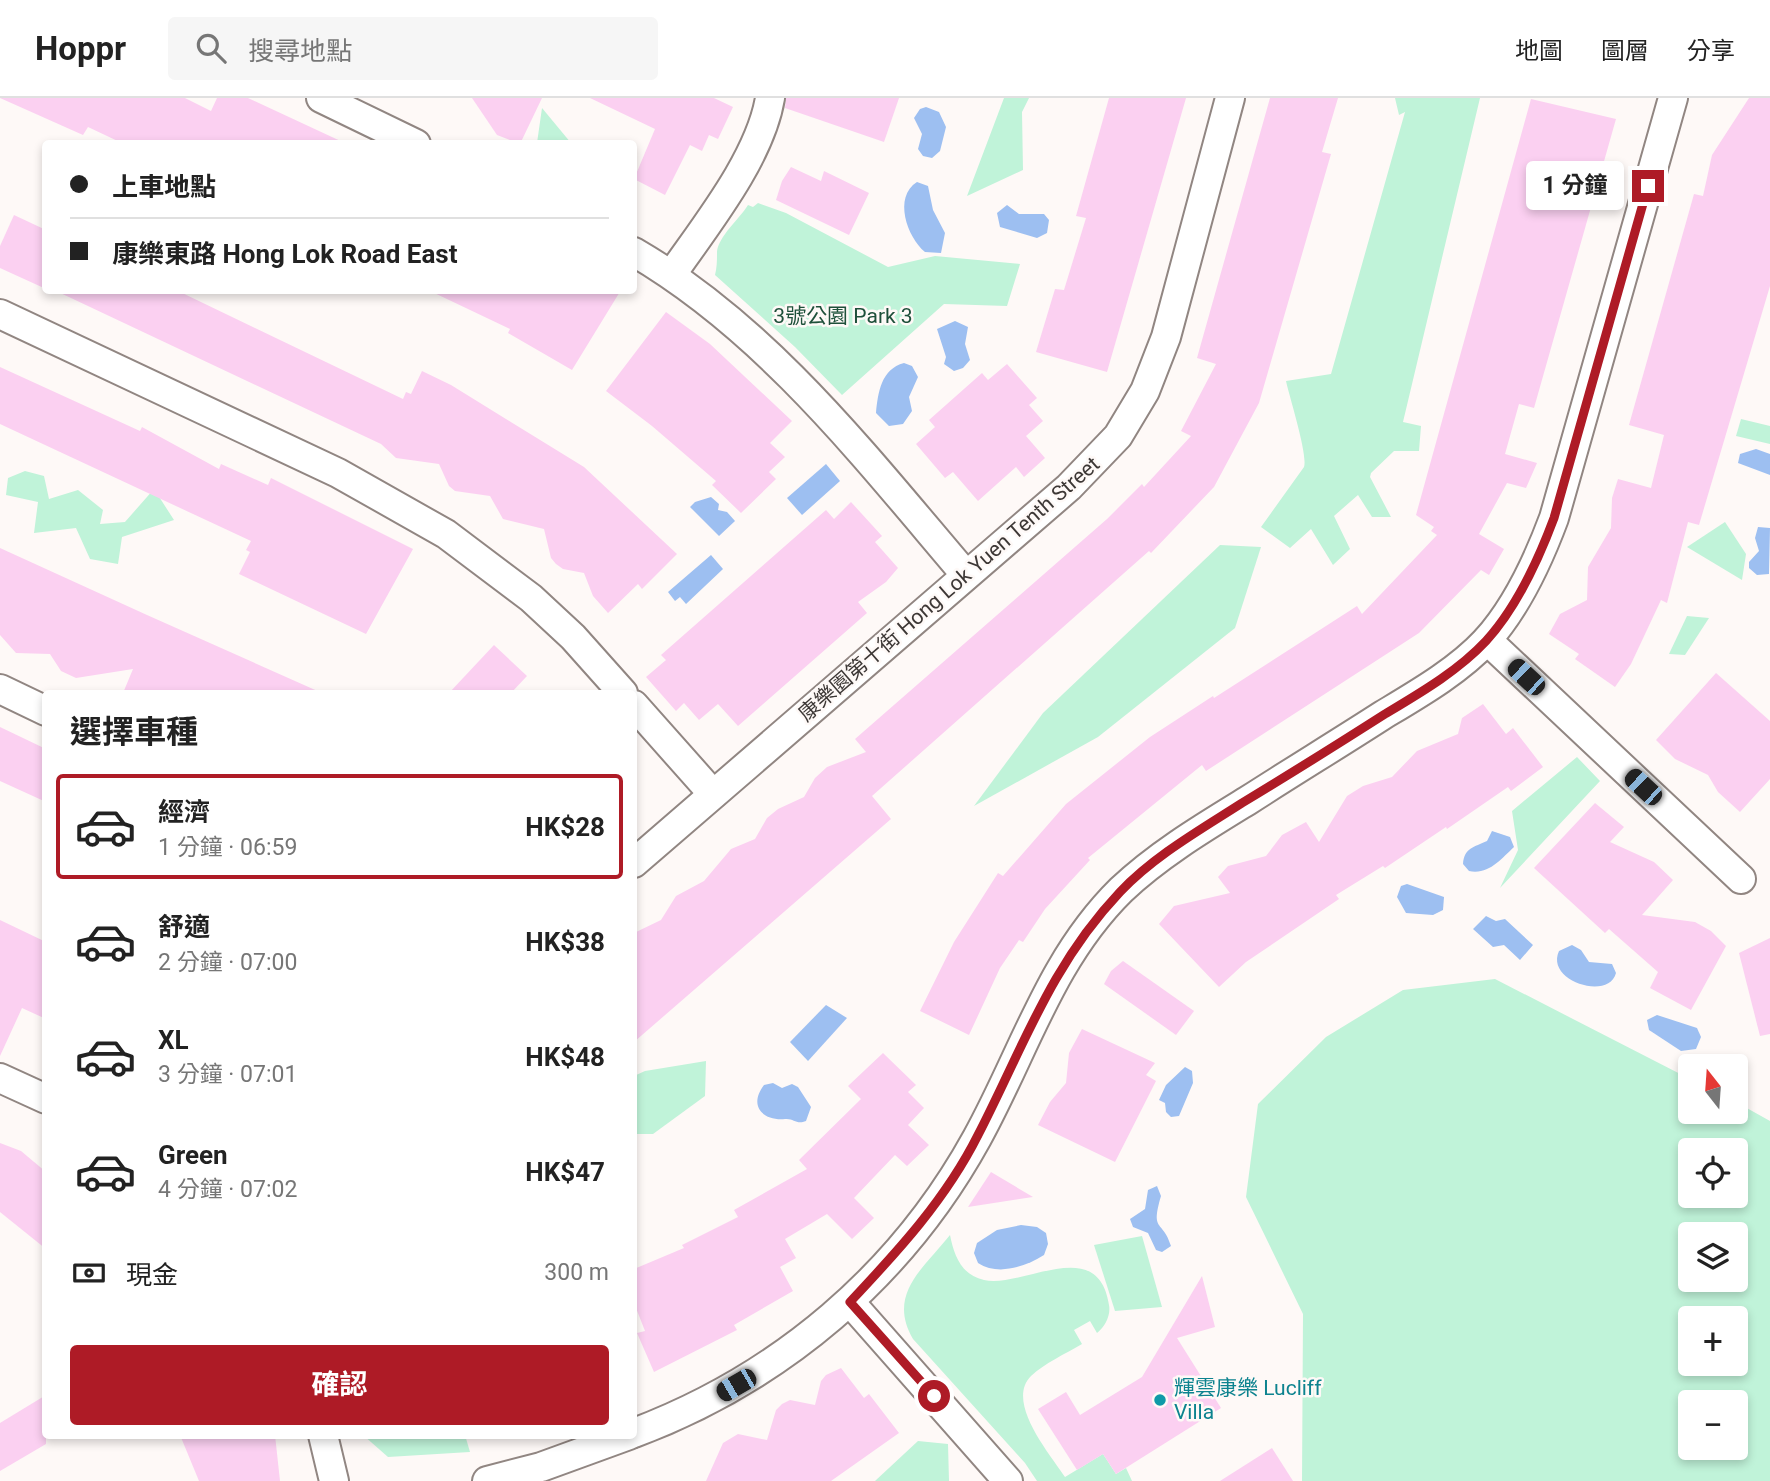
<!DOCTYPE html>
<html lang="zh-TW">
<head>
<meta charset="utf-8">
<style>
  :root { --surface:#fff; --page:#f6f6f6; --text:#222; --muted:#767676; --line:#e0e0e0; --accent:#ae1b26 }
  body { margin:0; font-family:Roboto,"Noto Sans TC",sans-serif; background:var(--page); color:var(--text); height:100vh; display:flex; flex-direction:column; font-size:26px; white-space:nowrap }
  * { box-sizing:border-box; margin:0 }
  p { font-size:23px; color:var(--muted) }
  .icon { flex:none; width:38px; height:38px; fill:none; stroke:currentColor; stroke-width:2; stroke-linecap:round; stroke-linejoin:round }
  .map { position:relative; flex:1; overflow:hidden }
  .drawer { position:absolute; left:42px; top:592px; width:595px; height:749px; display:flex; flex-direction:column; background:var(--surface); border-radius:7px; box-shadow:0 4px 10px #0003 }
  .drawer>* { flex:none }
  .guide { position:absolute; left:42px; top:42px; width:595px; height:154px; border-radius:7px; box-shadow:0 4px 10px #0003; display:grid; align-content:center; height:154px; padding:0 28px; background:var(--surface) }
  .needle { width:46px; rotate:343deg }
  .buttons { position:absolute; left:1678px; top:956px; display:grid; gap:14px }
  .buttons a { display:grid; place-items:center; width:70px; height:70px; border-radius:7px; background:var(--surface); box-shadow:0 4px 10px #0003; font-size:35px }
  .end { position:absolute; width:32px; height:32px; margin:-16px; border:9px solid #ae1b26; background:#fff; box-shadow:0 0 0 4px #fff }
  .from { border-radius:50% }
  .bubble { position:absolute; height:49px; border-radius:7px; background:var(--surface); box-shadow:0 4px 10px #0003; font-size:23px; font-weight:700; line-height:49px; text-align:center }
  .car { position:absolute; width:21px; height:42px; margin:-21px -10px; border-radius:9px; box-shadow:0 0 5px 2px #0007; background:linear-gradient(#222 24%,#8ab4d8 0 40%,#222 0 76%,#8ab4d8 0 86%,#222 0) }
  .guide b { display:flex; align-items:center; gap:24px; height:66px; font-size:26px }
  .guide b+b { border-top:2px solid var(--line) }
  .guide i { width:18px; height:18px; background:var(--text) }
  ul { padding:0; list-style:none }
  li { display:flex; align-items:center; gap:21px; height:105px; margin:0 14px 10px; padding:0 14px; border:4px solid transparent; border-radius:7px }
  li div { flex:1 }
  li b { display:block; font-size:26px }
  li em { font-style:normal; font-weight:700 }
  li.on { border-color:var(--accent) }
  li>.icon { width:63px; height:63px; stroke-width:1.5 }
  h2 { padding:0 28px; font-size:32px; line-height:84px }
  .pay { display:flex; align-items:center; gap:18px; height:77px; padding:0 28px; font-size:26px }
  .pay p { margin-inline-start:auto }
  .button { display:flex; gap:14px; margin-top:auto; padding:14px 28px }
  .button a { flex:1; height:80px; border-radius:7px; background:var(--accent); color:#fff; font-size:28px; font-weight:700; line-height:80px; text-align:center }
  header { display:flex; align-items:center; gap:42px; box-sizing:border-box; height:98px; padding:0 35px; background:var(--surface); border-bottom:2px solid var(--line) }
  header strong { font-size:33px }
  nav { display:flex; gap:38px; margin-inline-start:auto; font-size:24px }
  .search { width:490px; height:63px; background:var(--page); display:flex; align-items:center; gap:18px; box-sizing:border-box; padding:0 24px; border-radius:7px; color:var(--muted); font-size:26px }
  .map>svg:first-child { display:block }
  .green { fill:#c0f3d9; fill-rule:evenodd }
  .water { fill:#9dbff1 }
  .building { fill:#fbd0f1 }
  .lines { fill:none; stroke-linecap:round; stroke-linejoin:round }
  .minor-casing { stroke:#918682; stroke-width:32 }
  .minor { stroke:#fff; stroke-width:28 }
  .route { stroke:#ae1b26; stroke-width:9 }
  .culture-dot { fill:#0f9aa8; stroke:#fef9f7; stroke-width:2.5 }
  .labels { text-anchor:middle; dominant-baseline:central; stroke-width:5; stroke-linejoin:round; paint-order:stroke }
  .park-label { font-size:21px; fill:#1e503a; stroke:#fef9f7 }
  .street-label { font-size:21px; fill:#3d3836; stroke:#fef9f7 }
  .culture-label { font-size:21px; fill:#0d838f; stroke:#fef9f7; text-anchor:start }
</style>
</head>
<body>
<header>
<strong>Hoppr</strong>
<div class="search"><svg class="icon" aria-label="search" viewBox="0 0 24 24"><circle cx="10" cy="10" r="6"/><path d="M15 15l6 6"/></svg>搜尋地點</div>
<nav><a>地圖</a><a>圖層</a><a>分享</a></nav>
</header>
<div class="map">
<svg width="1770" height="1383" viewBox="0 0 1770 1383">
  <rect width="100%" height="100%" fill="#fef9f7"/>
  <!-- green -->
  <g class="green">
    <polygon points="1004,0 1029,0 1022,14 1023,72 967,98"/>
    <path d="M1395 0H1480L1403 324 1421 328 1419 353H1394L1371 375 1370 379 1391 419H1372L1358 397 1334 418 1350 451 1333 467 1311 431 1290 450 1261 429 1304 369C1308 357 1290 301 1286 283L1331 276 1405 14 1399 17Z"/>
    <polygon points="542,10 571,45 537,45"/>
    <path d="M758 105 786 115 888 169 935 158 1020 166 1007 208 944 206 842 297 795 249 715 177C717 169 717 163 717 154 718 139 740 120 748 107L753 109Z"/>
    <polygon points="1741,321 1770,328 1770,346 1736,338"/>
    <polygon points="25,373 44,378 49,401 78,392 103,412 100,426 125,424 154,391 174,422 122,439 118,466 90,461 76,430 34,435 38,404 6,397 8,380"/>
    <polygon points="1725,424 1746,456 1742,482 1687,449"/>
    <polygon points="1220,447 1261,449 1235,530 1098,639 974,708 1043,615"/>
    <polygon points="1687,518 1709,520 1685,557 1669,556"/>
    <polygon points="1577,659 1600,683 1500,790 1518,752 1512,713"/>
    <path d="M1495 881 1690 981V1013H1736V1004L1770 1023V1383H1302L1303 1216 1246 1099 1258 1006 1326 939 1403 892ZM1690 1052H1736V1097H1690ZM1690 1136H1736V1181H1690ZM1690 1220H1736V1265H1690ZM1690 1304H1736V1349H1690Z"/>
    <polygon points="706,963 705,998 653,1036 634,1036 634,978 645,973"/>
    <path d="M950 1137C954 1157 961 1177 984 1182 1022 1191 1098 1135 1109 1207 1111 1217 1105 1229 1097 1235L1090 1223 1074 1232 1082 1246C1065 1256 1045 1265 1031 1278 1005 1304 1050 1356 1065 1379L1103 1356 1116 1376 1126 1370 1132 1383H1037L1025 1365 913 1241C887 1196 923 1171 950 1137Z"/>
    <polygon points="1142,1138 1162,1209 1115,1213 1094,1147"/>
    <polygon points="363,1337 465,1337 470,1354 388,1359"/>
    <polygon points="918,1343 948,1346 949,1383 875,1383"/>
  </g>
  <!-- water -->
  <g class="water">
    <polygon points="926,9 939,14 946,29 940,53 932,60 923,58 918,51 922,36 914,20 920,11"/>
    <path d="M917 84 928 88 933 112 945 135 941 155 925 154C907 139 893 99 917 84Z"/>
    <polygon points="1007,107 1019,116 1044,116 1049,122 1047,135 1037,140 1000,129 997,115"/>
    <polygon points="955,223 968,229 965,246 970,262 963,270 954,273 944,266 946,259 937,231"/>
    <path d="M904 265 912 268 918 279 909 299 912 313 903 326 889 328 876 315C878 295 881 271 904 265Z"/>
    <polygon points="1756,351 1770,356 1770,377 1738,365 1740,356"/>
    <polygon points="826,366 840,383 802,417 787,400"/>
    <polygon points="711,399 719,406 718,412 727,414 735,423 719,438 690,409 695,404"/>
    <polygon points="1758,429 1770,430 1769,476 1757,477 1749,470 1749,464 1759,453 1755,440"/>
    <polygon points="711,457 723,471 686,506 680,499 675,503 668,494"/>
    <path d="M1492 733 1510 739 1514 749C1501 761 1489 777 1469 773L1463 766C1464 750 1474 749 1487 743Z"/>
    <polygon points="1407,786 1444,799 1443,812 1433,817 1406,815 1397,799 1401,788"/>
    <polygon points="1486,818 1496,823 1505,821 1533,847 1520,862 1504,847 1493,849 1473,831"/>
    <path d="M1572 847 1581 852 1589 864 1612 866 1616 875C1609 903 1545 883 1559 853Z"/>
    <polygon points="826,907 847,920 808,963 790,944"/>
    <polygon points="1657,917 1697,930 1701,939 1696,951 1681,953 1649,932 1647,922"/>
    <polygon points="1185,969 1192,973 1193,985 1179,1018 1171,1019 1166,1014 1165,1005 1159,1002 1166,987"/>
    <path d="M773 985 782 990 792 986 798 989 811 1009 806 1023C796 1027 794 1020 785 1021 763 1023 748 1008 764 987Z"/>
    <path d="M1157 1088 1161 1098C1150 1135 1163 1121 1171 1148L1162 1154 1156 1152 1148 1135 1133 1129 1130 1121 1145 1111 1148 1092Z"/>
    <path d="M1021 1127 1037 1129 1046 1135 1048 1146 1044 1157C1025 1169 998 1178 978 1165L974 1155 977 1145 997 1132Z"/>
  </g>
  <!-- building -->
  <g class="building">
    <polygon points="0,0 185,0 211,13 217,0 248,0 347,46 124,46 88,29 83,37"/>
    <polygon points="472,0 542,0 520,46 497,37"/>
    <polygon points="590,0 714,0 733,9 718,41 709,37 702,53 690,47 665,97 634,81 655,31"/>
    <polygon points="786,0 899,0 884,44 785,10"/>
    <polygon points="1109,0 1186,0 1107,274 1036,254 1055,191 1064,192 1086,120 1076,118"/>
    <polygon points="1270,0 1338,0 1322,54 1331,56 1259,305 1214,389 1151,455 1149,453 872,698 891,721 634,944 634,835 661,822 676,798 704,783 731,751 755,741 767,720 778,711 804,699 815,680 827,669 866,654 855,641 1107,421 1142,386 1144,389 1191,338 1181,333 1216,266 1197,260"/>
    <polygon points="1749,0 1770,0 1770,188 1699,427 1688,424 1667,505 1661,502 1631,566 1615,589 1575,561 1579,556 1549,536 1560,516 1587,502 1588,469 1611,430 1612,400 1618,381 1651,390 1664,337 1629,327 1694,96 1703,98 1712,57"/>
    <polygon points="1531,1 1616,21 1534,310 1519,306 1505,356 1537,365 1526,390 1507,385 1479,436 1504,451 1489,477 1481,472 1419,535 1206,673 1202,667 1088,760 1090,762 1045,811 1023,844 1019,842 1000,870 969,937 920,913 954,844 998,775 1003,778 1066,706 1150,639 1213,598 1214,600 1357,508 1362,516 1437,437 1431,433 1434,429 1416,417"/>
    <polygon points="791,69 821,83 824,73 869,95 849,137 776,102 782,83"/>
    <polygon points="14,117 46,132 46,191 0,170 0,148"/>
    <polygon points="54,192 176,192 403,301 406,294 411,296 422,273 451,287 584,369 677,456 642,491 638,486 608,515 593,498 584,475 563,471 556,466 551,460 544,431 503,421 490,398 455,393 449,388 439,366 396,360 381,346"/>
    <polygon points="428,192 621,192 572,272 508,235 510,231"/>
    <polygon points="666,214 710,246 792,323 770,345 785,359 769,374 776,381 741,415 712,387 716,383 652,328 606,293"/>
    <polygon points="1007,266 1037,300 1029,307 1043,323 1026,338 1045,360 1024,379 1016,369 978,403 953,374 945,380 916,346 935,329 929,322 982,275 988,282"/>
    <polygon points="0,269 140,333 142,329 219,371 221,366 268,387 271,380 413,451 366,536 239,476 250,454 246,452 251,443 0,326"/>
    <polygon points="851,404 882,438 875,444 898,470 886,484 858,504 867,515 738,628 718,606 699,622 684,605 676,613 646,579 666,562 661,557 826,412 834,421"/>
    <polygon points="0,450 147,517 322,595 123,595 133,571 76,580 61,573 50,556 16,555 0,537"/>
    <polygon points="494,547 527,578 511,595 449,595"/>
    <polygon points="1716,575 1770,623 1770,681 1740,714 1718,694 1708,677 1675,661 1656,642"/>
    <polygon points="1483,606 1506,636 1513,630 1543,669 1511,693 1508,689 1447,731 1446,729 1385,770 1383,768 1336,797 1339,801 1246,864 1219,889 1159,826 1174,808 1230,795 1218,779 1228,768 1266,758 1282,737 1306,724 1319,744 1347,698 1363,688 1392,679 1417,653 1458,636 1462,620"/>
    <polygon points="0,629 46,651 46,704 0,683"/>
    <polygon points="1595,705 1624,729 1610,744 1654,764 1673,782 1642,817 1695,824 1711,833 1726,848 1691,912 1650,890 1658,874 1609,831 1605,835 1534,770"/>
    <polygon points="0,822 46,844 46,921 22,910 0,958"/>
    <polygon points="1770,840 1770,936 1760,938 1739,855"/>
    <polygon points="1123,863 1194,913 1176,937 1104,886 1111,873"/>
    <polygon points="1082,931 1155,965 1146,977 1156,983 1115,1064 1038,1027 1050,1004 1066,985 1069,955"/>
    <polygon points="883,955 916,987 908,994 924,1010 908,1027 929,1047 907,1068 895,1057 854,1100 874,1120 852,1141 827,1116 785,1141 796,1160 780,1169 793,1193 734,1227 737,1232 654,1274 637,1235 645,1233 634,1205 634,1171 684,1150 682,1147 738,1119 734,1112 807,1071 799,1062 861,1001 848,988"/>
    <polygon points="0,1045 21,1053 46,1074 46,1151 0,1114"/>
    <polygon points="991,1074 1033,1099 968,1109"/>
    <polygon points="1202,1178 1215,1229 1177,1240 1221,1310 1116,1376 1103,1356 1077,1372 1038,1311 1066,1294 1080,1317 1142,1279"/>
    <polygon points="841,1270 864,1300 869,1296 899,1335 831,1383 706,1383 723,1345 738,1336 767,1342 776,1312 782,1306 790,1302 815,1307 821,1283 826,1277"/>
    <polygon points="46,1297 46,1346 0,1373 0,1325"/>
    <polygon points="180,1337 275,1337 280,1383 199,1383"/>
    <polygon points="1272,1350 1293,1383 1220,1383"/>
  </g>
  <g class="lines">
    <defs>
      <g id="minor">
        <polyline points="321,0 416,46"/>
        <path d="M634 154C768 232 866 360 966 477"/>
        <path d="M672 176C706 127 760 60 770 0"/>
        <polyline points="0,216 338,375 446,436 531,500 573,539 623,595"/>
        <polyline points="1487,542 1741,781"/>
        <polyline points="0,591 46,613"/>
        <polyline points="634,607 713,696"/>
        <polyline points="634,765 1069,389 1118,338 1145,293 1166,239 1230,0"/>
        <polyline points="0,980 46,1001"/>
        <polyline points="850,1204 1008,1383"/>
        <path d="M634 1335C780 1280 901 1178 977 1040 1024 955 1050 862 1121 792 1158 757 1203 730 1247 703 1292 674 1338 646 1383 617 1418 596 1458 573 1486 543 1517 509 1538 463 1554 420L1673 0"/>
        <polyline points="323,1337 334,1383"/>
        <polyline points="487,1383 541,1369 629,1337"/>
      </g>
    </defs>
    <!-- minor casing -->
    <use href="#minor" class="minor-casing"/>
    <!-- minor -->
    <use href="#minor" class="minor"/>
  </g>
  <g class="lines">
    <!-- route -->
    <path class="route" d="M934 1298 850 1204C898 1153 946 1101 978 1037 1023 950 1050 868 1120 794 1154 758 1200 732 1242 705 1290 676 1338 646 1385 616 1420 595 1458 573 1486 543 1517 509 1538 463 1554 420L1648 88"/>
  </g>
  <!-- markers -->
  <circle class="culture-dot" cx="1160" cy="1302" r="7"/>
  <g class="labels">
    <!-- park labels -->
    <g class="park-label">
      <text x="843" y="218">3號公園 Park 3</text>
    </g>
    <!-- street labels -->
    <g class="street-label">
      <text transform="translate(949 491) rotate(-41)">康樂園第十街 Hong Lok Yuen Tenth Street</text>
    </g>
    <!-- culture labels -->
    <g class="culture-label">
      <text x="1174" y="1290">輝雲康樂 Lucliff<tspan x="1174" dy="24">Villa</tspan></text>
    </g>
  </g>
</svg>
<div class="buttons">
<a><svg class="needle" viewBox="-14 -14 28 28"><path d="M0-13l5 13h-10z" fill="#e53935"/><path d="M0 13l5-13h-10z" fill="#767676"/></svg></a>
<a><svg class="icon" aria-label="locate" viewBox="0 0 24 24"><circle cx="12" cy="12" r="6"/><path d="M12 2v4M12 18v4M2 12h4M18 12h4"/></svg></a>
<a><svg class="icon" aria-label="layers" viewBox="0 0 24 24"><path d="M12 4l9 5-9 5-9-5zM3 14l9 5 9-5"/></svg></a>
<a>+</a>
<a>−</a>
</div>
<i class="end from" style="left:934px;top:1298px"></i>
<i class="end" style="left:1648px;top:88px"></i>
<div class="bubble" style="left:1526px;top:63px;width:98px">1 分鐘</div>
<i class="car" style="left:1526px;top:579px;rotate:313deg"></i>
<i class="car" style="left:1643px;top:689px;rotate:313deg"></i>
<i class="car" style="left:736px;top:1287px;rotate:240deg"></i>
<div class="guide">
<b><i class="from"></i>上車地點</b>
<b><i></i>康樂東路 Hong Lok Road East</b>
</div>
<section class="drawer">
<h2>選擇車種</h2>
<ul>
<li class="on"><svg class="icon" aria-label="car" viewBox="0 0 24 24"><path d="M5 17H2v-5l4-1 3-4h7l3 4 3 1v5h-3M9 17h6M6 11h13"/><circle cx="7" cy="17" r="2"/><circle cx="17" cy="17" r="2"/></svg><div><b>經濟</b><p>1 分鐘 · 06:59</p></div><em>HK$28</em></li>
<li><svg class="icon" aria-label="car" viewBox="0 0 24 24"><path d="M5 17H2v-5l4-1 3-4h7l3 4 3 1v5h-3M9 17h6M6 11h13"/><circle cx="7" cy="17" r="2"/><circle cx="17" cy="17" r="2"/></svg><div><b>舒適</b><p>2 分鐘 · 07:00</p></div><em>HK$38</em></li>
<li><svg class="icon" aria-label="car" viewBox="0 0 24 24"><path d="M5 17H2v-5l4-1 3-4h7l3 4 3 1v5h-3M9 17h6M6 11h13"/><circle cx="7" cy="17" r="2"/><circle cx="17" cy="17" r="2"/></svg><div><b>XL</b><p>3 分鐘 · 07:01</p></div><em>HK$48</em></li>
<li><svg class="icon" aria-label="car" viewBox="0 0 24 24"><path d="M5 17H2v-5l4-1 3-4h7l3 4 3 1v5h-3M9 17h6M6 11h13"/><circle cx="7" cy="17" r="2"/><circle cx="17" cy="17" r="2"/></svg><div><b>Green</b><p>4 分鐘 · 07:02</p></div><em>HK$47</em></li>
</ul>
<div class="pay"><svg class="icon" aria-label="cash" viewBox="0 0 24 24"><path d="M3 7h18v10H3z"/><circle cx="12" cy="12" r="2"/></svg>現金<p>300 m</p></div>
<div class="button"><a>確認</a></div>
</section>
</div>
</body>
</html>
